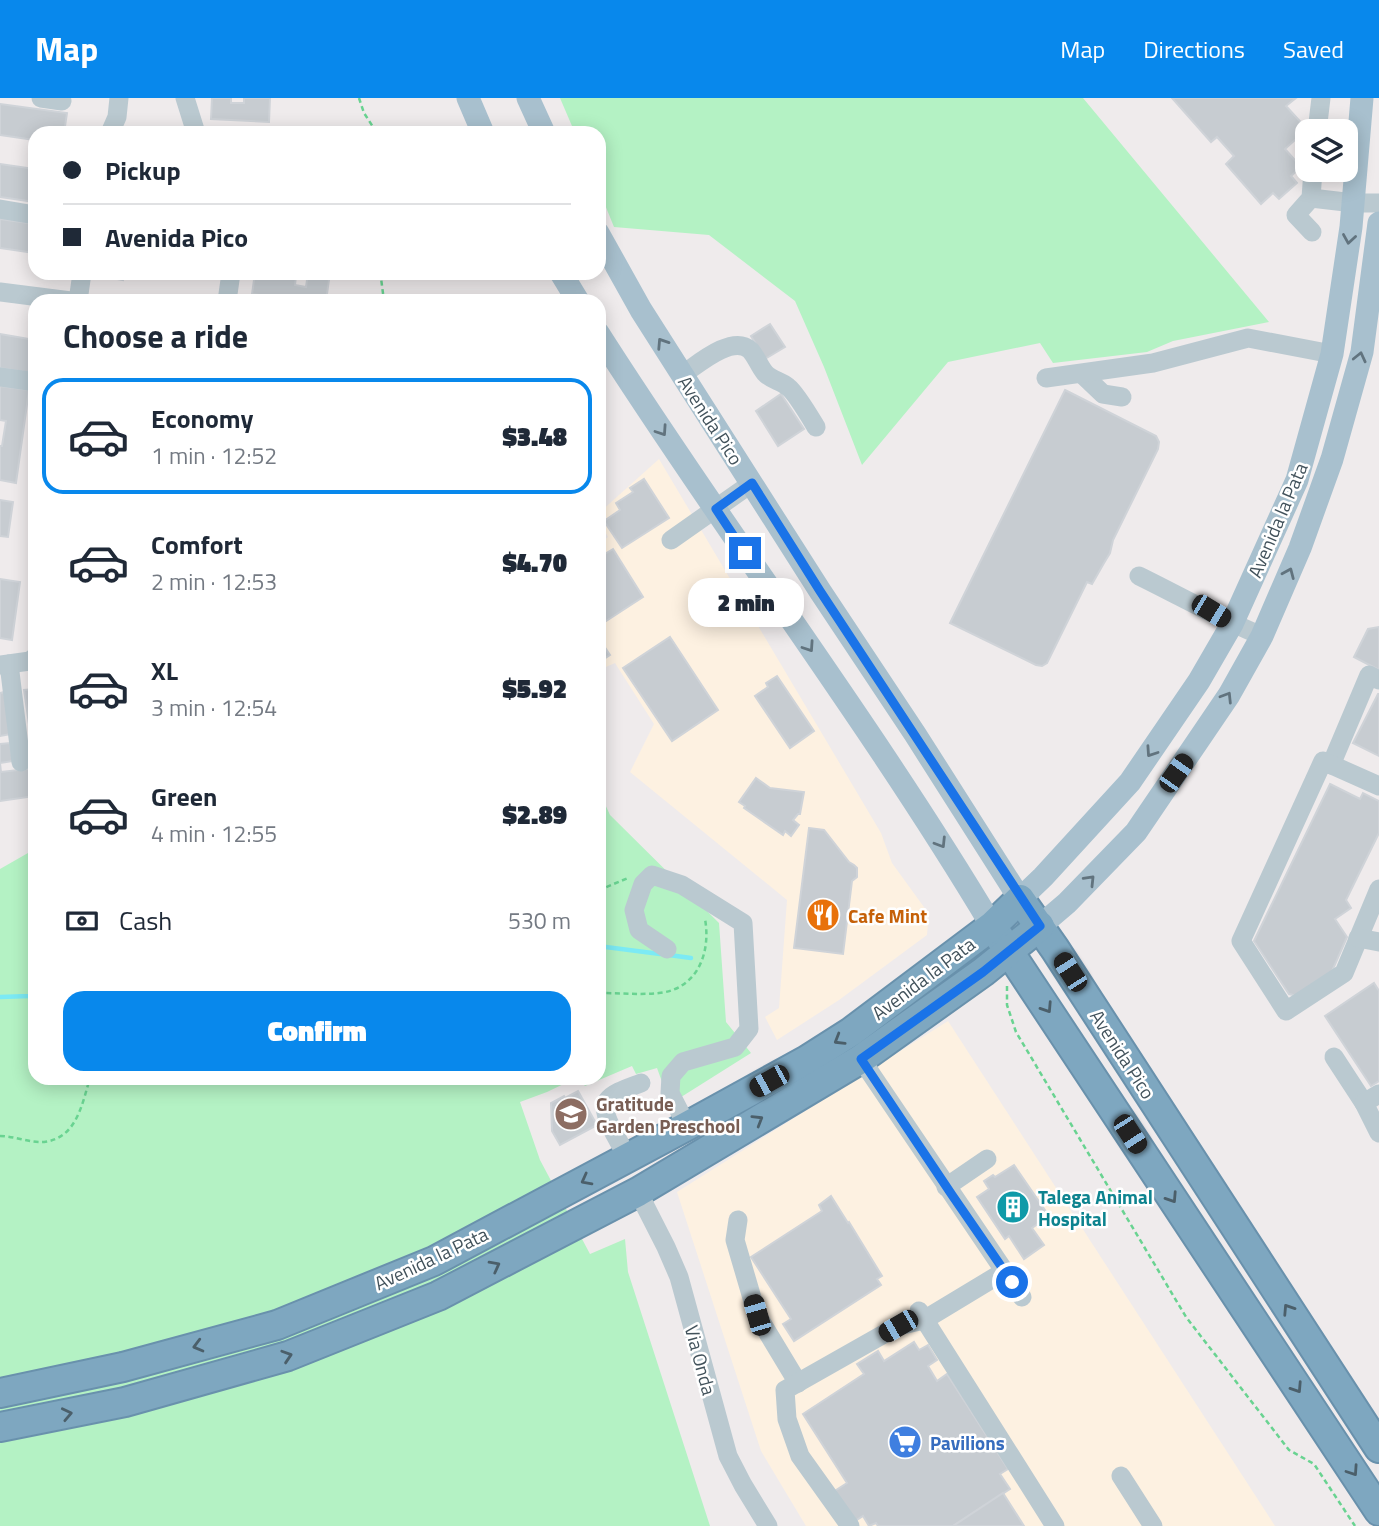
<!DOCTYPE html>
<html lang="en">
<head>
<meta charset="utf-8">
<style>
  :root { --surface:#fff; --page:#f6f6f7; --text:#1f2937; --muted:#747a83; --line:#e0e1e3; --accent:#0888ec }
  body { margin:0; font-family:"Titillium Web",sans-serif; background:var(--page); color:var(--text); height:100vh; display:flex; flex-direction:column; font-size:26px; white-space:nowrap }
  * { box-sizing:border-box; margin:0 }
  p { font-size:23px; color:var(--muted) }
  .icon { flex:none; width:38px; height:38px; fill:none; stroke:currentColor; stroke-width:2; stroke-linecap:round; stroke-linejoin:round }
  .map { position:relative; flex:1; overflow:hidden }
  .sheet { position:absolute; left:28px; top:196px; width:578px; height:791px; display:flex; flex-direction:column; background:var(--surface); border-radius:21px; box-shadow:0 4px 18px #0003 }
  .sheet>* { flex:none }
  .guide { position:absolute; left:28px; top:28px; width:578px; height:154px; border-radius:21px; box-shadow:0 4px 18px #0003; display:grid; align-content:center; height:154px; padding:0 35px; background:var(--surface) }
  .controls { position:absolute; left:1295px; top:21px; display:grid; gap:14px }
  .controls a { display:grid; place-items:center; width:63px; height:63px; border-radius:14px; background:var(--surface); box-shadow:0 4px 18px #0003; font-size:35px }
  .end { position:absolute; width:32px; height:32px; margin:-16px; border:9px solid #1a73e8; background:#fff; box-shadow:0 0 0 4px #fff }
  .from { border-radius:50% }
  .bubble { position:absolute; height:49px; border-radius:21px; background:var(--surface); box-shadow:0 4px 18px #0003; font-size:23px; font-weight:800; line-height:49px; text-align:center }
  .car { position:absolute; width:21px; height:42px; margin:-21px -10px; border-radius:9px; box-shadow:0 0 5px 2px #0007; background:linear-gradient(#222 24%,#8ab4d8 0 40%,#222 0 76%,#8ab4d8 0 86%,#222 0) }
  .guide b { display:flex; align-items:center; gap:24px; height:66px; font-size:26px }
  .guide b+b { border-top:2px solid var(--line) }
  .guide i { width:18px; height:18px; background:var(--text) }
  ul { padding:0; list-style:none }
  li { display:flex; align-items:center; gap:21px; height:116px; margin:0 14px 10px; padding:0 21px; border:4px solid transparent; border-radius:21px }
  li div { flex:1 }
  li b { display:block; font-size:26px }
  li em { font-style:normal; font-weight:800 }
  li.current { border-color:var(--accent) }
  li>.icon { width:63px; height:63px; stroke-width:1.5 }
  h2 { padding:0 35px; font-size:32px; line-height:84px }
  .pay { display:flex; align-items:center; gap:18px; height:77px; padding:0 35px; font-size:26px }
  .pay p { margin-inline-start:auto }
  .action { display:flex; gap:14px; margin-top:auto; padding:14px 35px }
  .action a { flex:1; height:80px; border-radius:21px; background:var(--accent); color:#fff; font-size:28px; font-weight:800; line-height:80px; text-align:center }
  header { display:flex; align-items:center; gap:42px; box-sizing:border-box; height:98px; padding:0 35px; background:var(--accent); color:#fff }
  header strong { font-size:33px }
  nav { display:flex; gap:38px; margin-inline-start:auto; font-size:24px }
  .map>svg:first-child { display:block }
  .commercial { fill:#fdf1e1 }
  .green { fill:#b4f2c4 }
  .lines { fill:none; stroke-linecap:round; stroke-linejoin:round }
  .stream { stroke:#7ceaf4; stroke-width:4.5 }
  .building { fill:#c7ccd1; stroke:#cfd3d8; stroke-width:2 }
  .highway-casing { stroke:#6991ac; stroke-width:32 }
  .path { stroke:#69d391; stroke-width:2.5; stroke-dasharray:5 3.5; stroke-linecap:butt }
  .minor { stroke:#bac9d0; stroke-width:19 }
  .major { stroke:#a8c0ce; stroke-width:23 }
  .highway { stroke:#7ea7c0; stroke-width:28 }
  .oneway { stroke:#61737e }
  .oneway2 { stroke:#4b5f6a }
  .route { stroke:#1a73e8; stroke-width:9 }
  .labels { text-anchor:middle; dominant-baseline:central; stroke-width:5; stroke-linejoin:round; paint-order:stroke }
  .street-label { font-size:19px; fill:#42525b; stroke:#fff }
  .food-label { font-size:19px; font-weight:bold; fill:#c56008; stroke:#fff; text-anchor:start }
  .education-label { font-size:19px; font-weight:bold; fill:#785e54; stroke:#fff; text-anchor:start }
  .culture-label { font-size:19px; font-weight:bold; fill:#0d838f; stroke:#fff; text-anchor:start }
  .shop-label { font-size:19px; font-weight:bold; fill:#366cbe; stroke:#fff; text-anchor:start }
</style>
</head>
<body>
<header>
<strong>Map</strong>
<nav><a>Map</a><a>Directions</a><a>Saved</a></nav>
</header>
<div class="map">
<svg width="1379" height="1428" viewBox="0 0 1379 1428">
  <rect width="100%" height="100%" fill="#efebec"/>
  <!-- commercial -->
  <g class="commercial">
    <polygon points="659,361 881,735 892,765 929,816 927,837 839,902 777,942 765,919 779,910 787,802 630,674 654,626 615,565 599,572 599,446 608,439 599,423 599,415"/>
    <polygon points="948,923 1275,1428 806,1428 761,1353 677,1094"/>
  </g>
  <!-- green -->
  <g class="green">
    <polygon points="560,0 1083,0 1269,224 1173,243 1147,254 1053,265 1040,245 948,264 862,367 824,269 795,203 709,137 614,129 599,92 598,35 575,35"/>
    <polygon points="599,693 610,717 719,825 726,924 751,955 670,1006 657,970 636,976 632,968 585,988 579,980 598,980"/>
    <polygon points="35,751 35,980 576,980 547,994 520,1004 540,1062 590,1156 625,1141 628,1174 710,1428 0,1428 0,771"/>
  </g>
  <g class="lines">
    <!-- stream -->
    <g class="stream">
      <polyline points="598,848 660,856"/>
      <polyline points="669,857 691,860"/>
      <polyline points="0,899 30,898 35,896"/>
    </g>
  </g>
  <!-- building -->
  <g class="building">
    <polygon points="212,0 231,0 231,5 244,5 244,0 270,0 269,24 211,21"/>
    <polygon points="1172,0 1296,0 1286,8 1307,31 1285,51 1301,69 1291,78 1297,85 1279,101 1273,95 1261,106 1226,66 1234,58 1217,39 1211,44"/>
    <polygon points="0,6 67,15 64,35 35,35 35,42 0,37"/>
    <polygon points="0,66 35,71 35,104 0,99"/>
    <polygon points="0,121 35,126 35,155 0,150"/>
    <polygon points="107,175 124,175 123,182 106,179"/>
    <polygon points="255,175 279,175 296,178 295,187 306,189 308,175 330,175 326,203 301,203 252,196"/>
    <polygon points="770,226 785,249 765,261 751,238"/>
    <polygon points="0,236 35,242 31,275 0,270"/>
    <polygon points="0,288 29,292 16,385 0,382 0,348 2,348 6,323 0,322"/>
    <polygon points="1065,292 1156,338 1159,344 1158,351 1113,442 1110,455 1104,465 1092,486 1087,484 1047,565 1042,568 1036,567 950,525"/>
    <polygon points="781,296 804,331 778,348 756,313"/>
    <polygon points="644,381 669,420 622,450 604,423 620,412 616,405 633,394 630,390"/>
    <polygon points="0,402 13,404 8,439 0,438"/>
    <polygon points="613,451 643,499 600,527 598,463 602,461 600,459"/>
    <polygon points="0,481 20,484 12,542 0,540"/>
    <polygon points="1379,529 1379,572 1354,559 1368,531"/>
    <polygon points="670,539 718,612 672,643 623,570"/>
    <polygon points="602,545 610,557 601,563 598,559 598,548"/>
    <polygon points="777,578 814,633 790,650 755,598 768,589 766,585"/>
    <polygon points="35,591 35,632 30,633 24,592"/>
    <polygon points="4,594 11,636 0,638 0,595"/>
    <polygon points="1378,596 1379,596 1379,658 1353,645"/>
    <polygon points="10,645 13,663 0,665 1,674 35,670 35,698 0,703 0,646"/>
    <polygon points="756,680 770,690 804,694 800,716 798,716 793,722 799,727 791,738 785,733 783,737 744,710 745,708 739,704"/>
    <polygon points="1330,686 1360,701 1363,695 1379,703 1379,735 1346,802 1351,810 1335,821 1347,839 1329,880 1298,898 1289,896 1254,843"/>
    <polygon points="809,730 824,732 849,764 854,767 857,770 857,779 852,783 843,856 794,850"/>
    <polygon points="1374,885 1379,893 1379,983 1371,988 1325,918"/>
    <polygon points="578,993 597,1027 560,1047 552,1033 551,1005 564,998 565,1000"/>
    <polygon points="1014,1067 1049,1118 1032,1130 1044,1147 1024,1161 1009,1138 1005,1141 977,1099 989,1091 984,1083 993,1077 995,1079"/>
    <polygon points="831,1098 848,1125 849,1124 882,1178 877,1181 881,1187 794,1243 783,1226 791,1221 751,1159 822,1113 819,1107"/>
    <polygon points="914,1244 919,1252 928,1247 937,1262 928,1268 937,1283 947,1276 1008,1371 1000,1376 1010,1391 953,1428 878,1428 876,1425 869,1428 863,1418 852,1425 833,1394 847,1385 803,1316 864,1276 857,1266 878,1253 884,1263"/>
    <polygon points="1003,1395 1024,1428 953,1428"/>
  </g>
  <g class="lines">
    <defs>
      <g id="highway">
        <polyline points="998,837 1379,1413"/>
        <polyline points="0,1295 123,1269 277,1227 434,1163 687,1028 807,962 851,934 992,828 1020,801 1055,851 1379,1350"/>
        <polyline points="0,1329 125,1304 288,1258 438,1198 638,1094 861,961 983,874 1040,828"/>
      </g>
    </defs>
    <!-- highway casing -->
    <use href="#highway" class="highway-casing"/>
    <!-- path -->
    <g class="path">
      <polyline points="359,0 364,15 377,35"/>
      <polyline points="384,175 381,180 384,203"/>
      <polyline points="598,790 604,790 628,780"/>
      <polyline points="1007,888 1007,907 1016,934 1186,1219 1289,1352 1314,1366 1355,1428"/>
      <path d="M598 895C618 895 640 897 659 895 698 891 711 854 705 821"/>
      <polyline points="53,980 54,988"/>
      <path d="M0 1038C14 1038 30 1045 44 1044 77 1040 82 1006 90 980"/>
    </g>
    <!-- minor -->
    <g class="minor">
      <polyline points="41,0 62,3"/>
      <polyline points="185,0 196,35"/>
      <polyline points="1317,33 1321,0"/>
      <polyline points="110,35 117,19 119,0"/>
      <polyline points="1311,100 1354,105 1379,105"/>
      <polyline points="0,111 35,117"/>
      <polyline points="1312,134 1296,117 1311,100 1313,72"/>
      <polyline points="0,194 71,203"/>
      <polyline points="78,203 82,175"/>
      <polyline points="227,203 231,175"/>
      <polyline points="1082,276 1103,296 1122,299"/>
      <path d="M682 277C697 267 732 236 750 252 756 258 759 268 765 275 771 282 781 283 788 289 796 295 810 319 816 329"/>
      <polyline points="0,279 29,283"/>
      <polyline points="1046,280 1153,265 1248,240 1332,256"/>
      <polyline points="671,442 752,385"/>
      <path d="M1139 478C1180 498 1220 521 1262 538"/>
      <polyline points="9,566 21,664"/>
      <polyline points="0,567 30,563 35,559"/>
      <polyline points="1331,667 1369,577 1379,582"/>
      <polyline points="1379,688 1323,663 1241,843 1286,913 1344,875 1379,791"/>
      <polyline points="1358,840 1379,844"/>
      <polyline points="667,851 639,832 634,812 643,786 652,777 682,787 743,825 749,931 735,949 683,964 671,978 670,995 687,1028"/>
      <polyline points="1334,959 1364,1005"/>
      <polyline points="861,961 1022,1199"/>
      <polyline points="1379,996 1364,1005 1379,1035"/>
      <path d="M628 1060C622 1048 599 1015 607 1003 613 994 631 989 641 985"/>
      <polyline points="946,1089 987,1061"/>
      <polyline points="638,1094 666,1149 679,1179 728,1358 743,1387 768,1428"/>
      <polyline points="738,1122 735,1142 757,1217 798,1285"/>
      <polyline points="919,1213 1055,1428"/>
      <polyline points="1121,1378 1153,1428"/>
      <polyline points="850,1428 800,1358 787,1321 785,1292 898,1228 924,1222 1005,1173"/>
    </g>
    <!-- major -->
    <g class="major">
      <polyline points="468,0 483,35"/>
      <polyline points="528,0 544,35"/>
      <polyline points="598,135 641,212 820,493 915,636 1020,801 1043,779 1130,684 1199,583 1232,526 1297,382 1332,256 1351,129 1362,0"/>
      <polyline points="561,175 578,203"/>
      <path d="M598 235C726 436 870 624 992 828"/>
      <polyline points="1040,828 1067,805 1136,734 1229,597 1262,538 1300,450 1332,361 1362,254 1379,125"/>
    </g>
    <!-- highway -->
    <use href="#highway" class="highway"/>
  </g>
  <!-- one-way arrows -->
  <defs><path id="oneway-chevron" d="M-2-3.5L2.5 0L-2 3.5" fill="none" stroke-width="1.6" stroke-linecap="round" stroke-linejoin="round" transform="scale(1.75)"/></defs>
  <g class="oneway">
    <use href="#oneway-chevron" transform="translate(1349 141) rotate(99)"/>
    <use href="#oneway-chevron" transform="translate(662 245) rotate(-123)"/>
    <use href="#oneway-chevron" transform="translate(1360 259) rotate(-77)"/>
    <use href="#oneway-chevron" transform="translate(662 333) rotate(56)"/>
    <use href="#oneway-chevron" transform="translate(1289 475) rotate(-67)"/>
    <use href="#oneway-chevron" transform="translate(809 549) rotate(56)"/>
    <use href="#oneway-chevron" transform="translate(1227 599) rotate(-58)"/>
    <use href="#oneway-chevron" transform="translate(1151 654) rotate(124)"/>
    <use href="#oneway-chevron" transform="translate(941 745) rotate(58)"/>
    <use href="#oneway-chevron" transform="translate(1090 782) rotate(-46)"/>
  </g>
  <g class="oneway2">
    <use href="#oneway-chevron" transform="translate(1047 910) rotate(57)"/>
    <use href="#oneway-chevron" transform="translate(839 942) rotate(149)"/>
    <use href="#oneway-chevron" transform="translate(758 1022) rotate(-31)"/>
    <use href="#oneway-chevron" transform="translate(586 1082) rotate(152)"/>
    <use href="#oneway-chevron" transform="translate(1172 1100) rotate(57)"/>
    <use href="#oneway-chevron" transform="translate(495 1168) rotate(-28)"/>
    <use href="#oneway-chevron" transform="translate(1288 1211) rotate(-123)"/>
    <use href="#oneway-chevron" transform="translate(198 1248) rotate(165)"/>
    <use href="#oneway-chevron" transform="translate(287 1258) rotate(-18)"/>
    <use href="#oneway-chevron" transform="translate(1297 1290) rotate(57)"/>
    <use href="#oneway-chevron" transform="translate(67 1316) rotate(-12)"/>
    <use href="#oneway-chevron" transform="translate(1353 1373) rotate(56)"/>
  </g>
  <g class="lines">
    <!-- route -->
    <polyline class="route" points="745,455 716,411 752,385 820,493 1040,828 983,874 861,961 952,1097 1012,1184"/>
  </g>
  <!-- icons -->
  <defs>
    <symbol id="restaurant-disc" viewBox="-11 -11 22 22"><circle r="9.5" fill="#e8710a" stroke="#fff"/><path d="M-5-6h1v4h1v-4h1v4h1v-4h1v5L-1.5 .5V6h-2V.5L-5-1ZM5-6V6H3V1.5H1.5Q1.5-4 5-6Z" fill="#fff"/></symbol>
    <symbol id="school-disc" viewBox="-11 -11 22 22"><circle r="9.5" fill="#8d6e63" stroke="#fff"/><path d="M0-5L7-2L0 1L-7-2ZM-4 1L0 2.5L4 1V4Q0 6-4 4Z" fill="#fff"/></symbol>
    <symbol id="building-disc" viewBox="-11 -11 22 22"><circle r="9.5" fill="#0f9aa8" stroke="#fff"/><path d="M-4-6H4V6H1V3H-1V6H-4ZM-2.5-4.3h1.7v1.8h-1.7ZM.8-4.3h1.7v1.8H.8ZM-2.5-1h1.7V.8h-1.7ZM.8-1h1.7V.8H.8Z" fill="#fff"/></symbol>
    <symbol id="supermarket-disc" viewBox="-11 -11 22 22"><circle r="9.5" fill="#3f7fe0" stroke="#fff"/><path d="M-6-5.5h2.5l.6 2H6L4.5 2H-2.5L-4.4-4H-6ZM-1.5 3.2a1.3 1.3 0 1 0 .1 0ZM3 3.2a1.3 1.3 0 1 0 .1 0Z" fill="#fff"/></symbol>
  </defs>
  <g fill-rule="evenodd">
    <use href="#restaurant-disc" x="804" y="798" width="38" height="38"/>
    <use href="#school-disc" x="552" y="997" width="38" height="38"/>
    <use href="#building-disc" x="994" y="1090" width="38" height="38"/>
    <use href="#supermarket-disc" x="886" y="1325" width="38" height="38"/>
  </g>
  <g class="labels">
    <!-- street labels -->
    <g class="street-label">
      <text transform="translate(711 322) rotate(57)">Avenida Pico</text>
      <text transform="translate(1277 422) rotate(-67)">Avenida la Pata</text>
      <text transform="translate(923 880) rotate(-37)">Avenida la Pata</text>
      <text transform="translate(1123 956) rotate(57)">Avenida Pico</text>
      <text transform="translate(431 1160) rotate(-25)">Avenida la Pata</text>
      <text transform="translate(701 1262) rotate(75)">Via Onda</text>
    </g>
    <!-- food labels -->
    <g class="food-label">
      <text x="848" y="817">Cafe Mint</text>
    </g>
    <!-- education labels -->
    <g class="education-label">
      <text x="596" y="1005">Gratitude<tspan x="596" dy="22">Garden Preschool</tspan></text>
    </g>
    <!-- culture labels -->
    <g class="culture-label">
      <text x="1038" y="1098">Talega Animal<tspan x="1038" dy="22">Hospital</tspan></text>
    </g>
    <!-- shop labels -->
    <g class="shop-label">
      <text x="930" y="1344">Pavilions</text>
    </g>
  </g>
</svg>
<div class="controls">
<a><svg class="icon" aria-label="layers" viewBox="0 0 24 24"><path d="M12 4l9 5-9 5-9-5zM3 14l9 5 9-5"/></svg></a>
</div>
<i class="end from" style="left:1012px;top:1184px"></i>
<i class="end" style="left:745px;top:455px"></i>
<div class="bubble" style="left:688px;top:480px;width:116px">2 min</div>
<i class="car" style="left:1211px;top:513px;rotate:121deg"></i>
<i class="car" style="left:1176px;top:675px;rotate:35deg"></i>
<i class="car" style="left:1070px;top:874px;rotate:327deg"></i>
<i class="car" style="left:769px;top:983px;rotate:241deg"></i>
<i class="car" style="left:1130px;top:1036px;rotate:147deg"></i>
<i class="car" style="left:757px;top:1217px;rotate:344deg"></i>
<i class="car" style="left:898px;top:1228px;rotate:240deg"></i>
<div class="guide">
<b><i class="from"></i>Pickup</b>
<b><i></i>Avenida Pico</b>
</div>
<section class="sheet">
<h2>Choose a ride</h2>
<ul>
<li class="current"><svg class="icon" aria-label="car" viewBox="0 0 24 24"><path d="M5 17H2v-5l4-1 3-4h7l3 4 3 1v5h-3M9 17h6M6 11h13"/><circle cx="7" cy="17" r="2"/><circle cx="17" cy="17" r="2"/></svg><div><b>Economy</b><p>1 min · 12:52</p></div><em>$3.48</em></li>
<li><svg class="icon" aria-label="car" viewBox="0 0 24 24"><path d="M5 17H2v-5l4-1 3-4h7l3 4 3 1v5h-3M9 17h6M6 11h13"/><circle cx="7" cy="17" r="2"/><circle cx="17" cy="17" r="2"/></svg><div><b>Comfort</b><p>2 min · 12:53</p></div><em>$4.70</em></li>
<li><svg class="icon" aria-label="car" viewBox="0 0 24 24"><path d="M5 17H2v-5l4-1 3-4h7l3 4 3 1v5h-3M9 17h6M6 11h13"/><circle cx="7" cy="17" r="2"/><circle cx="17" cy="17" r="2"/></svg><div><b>XL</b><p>3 min · 12:54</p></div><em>$5.92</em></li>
<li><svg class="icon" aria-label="car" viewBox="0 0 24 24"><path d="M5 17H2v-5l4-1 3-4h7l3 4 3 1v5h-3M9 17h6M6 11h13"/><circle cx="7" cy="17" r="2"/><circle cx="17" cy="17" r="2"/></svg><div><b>Green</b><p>4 min · 12:55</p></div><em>$2.89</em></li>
</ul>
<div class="pay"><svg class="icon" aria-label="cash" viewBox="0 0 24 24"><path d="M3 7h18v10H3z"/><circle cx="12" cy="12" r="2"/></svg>Cash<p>530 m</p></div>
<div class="action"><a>Confirm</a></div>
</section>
</div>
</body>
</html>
